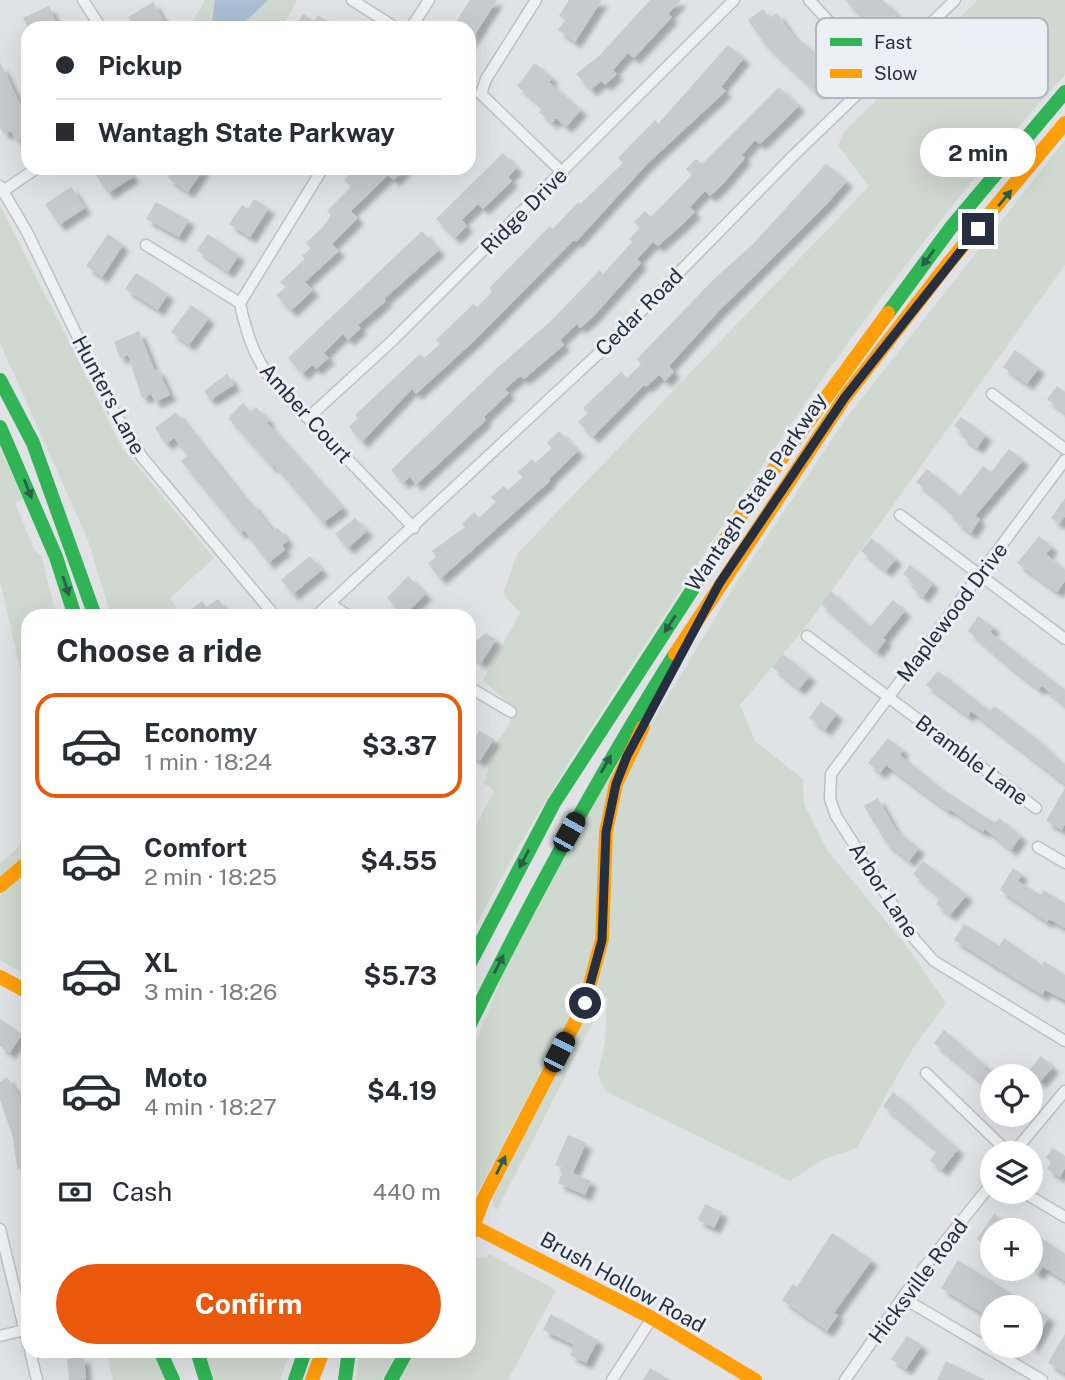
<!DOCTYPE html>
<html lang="en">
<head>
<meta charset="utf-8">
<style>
  :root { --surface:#fff; --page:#f7f7f7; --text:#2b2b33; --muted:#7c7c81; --line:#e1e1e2; --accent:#ea580c }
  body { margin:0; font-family:"Public Sans",sans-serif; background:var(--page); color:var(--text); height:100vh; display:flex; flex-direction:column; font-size:26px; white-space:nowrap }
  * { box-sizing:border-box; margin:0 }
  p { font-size:23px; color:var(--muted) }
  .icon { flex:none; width:38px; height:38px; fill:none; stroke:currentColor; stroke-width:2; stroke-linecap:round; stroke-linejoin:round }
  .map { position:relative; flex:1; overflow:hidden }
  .drawer { position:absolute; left:21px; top:609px; width:455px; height:749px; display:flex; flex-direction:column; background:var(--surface); border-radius:21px; box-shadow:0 7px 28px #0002 }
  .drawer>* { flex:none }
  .banner { position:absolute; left:21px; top:21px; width:455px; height:154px; border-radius:21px; box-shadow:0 7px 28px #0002; display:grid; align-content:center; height:154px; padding:0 35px; background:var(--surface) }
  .buttons { position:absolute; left:980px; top:1064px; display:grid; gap:14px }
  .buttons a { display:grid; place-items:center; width:63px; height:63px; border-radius:50%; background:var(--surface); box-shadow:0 7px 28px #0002; font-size:35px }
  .end { position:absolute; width:32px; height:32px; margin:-16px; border:9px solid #262f3f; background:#fff; box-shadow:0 0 0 4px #fff }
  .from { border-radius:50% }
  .bubble { position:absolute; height:49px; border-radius:24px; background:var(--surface); box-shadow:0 7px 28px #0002; font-size:23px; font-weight:700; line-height:49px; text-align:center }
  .car { position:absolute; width:21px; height:42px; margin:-21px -10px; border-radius:9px; box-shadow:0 0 5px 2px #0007; background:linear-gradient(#222 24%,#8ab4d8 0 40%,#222 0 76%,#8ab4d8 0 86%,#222 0) }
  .banner b { display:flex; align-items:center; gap:24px; height:66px; font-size:26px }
  .banner b+b { border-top:2px solid var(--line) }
  .banner i { width:18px; height:18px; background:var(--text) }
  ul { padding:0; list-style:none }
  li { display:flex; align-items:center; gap:21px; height:105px; margin:0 14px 10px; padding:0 21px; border:4px solid transparent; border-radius:21px }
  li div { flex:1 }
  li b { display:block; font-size:26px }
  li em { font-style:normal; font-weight:700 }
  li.active { border-color:var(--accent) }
  li>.icon { width:63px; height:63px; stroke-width:1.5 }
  h2 { padding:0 35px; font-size:32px; line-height:84px }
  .pay { display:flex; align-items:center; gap:18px; height:77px; padding:0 35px; font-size:26px }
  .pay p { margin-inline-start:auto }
  .cta { display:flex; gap:14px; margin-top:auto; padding:14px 35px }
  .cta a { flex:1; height:80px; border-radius:42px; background:var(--accent); color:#fff; font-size:28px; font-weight:700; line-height:80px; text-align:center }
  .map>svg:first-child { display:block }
  .green { fill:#d0d9d0 }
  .water { fill:#acbed3 }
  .building { fill:#c8cacd; filter:url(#shadow) }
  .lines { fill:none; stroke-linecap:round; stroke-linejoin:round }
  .street-casing { stroke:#bec0c3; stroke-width:13 }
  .street { stroke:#eff0f2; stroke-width:10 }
  .fast { stroke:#30b455; stroke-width:14 }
  .slow { stroke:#ff9f0a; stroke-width:14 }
  .oneway { fill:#2a5e47 }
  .route { stroke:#262f3f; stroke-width:9 }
  .labels { text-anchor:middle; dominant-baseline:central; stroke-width:6; stroke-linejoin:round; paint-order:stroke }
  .street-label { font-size:21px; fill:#262f3f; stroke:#ecf0f6 }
  .key { fill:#ecf0f6; stroke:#b1b6bf; stroke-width:2 }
  .key-label { font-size:19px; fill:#262f3f }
</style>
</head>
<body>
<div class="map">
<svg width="1065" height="1380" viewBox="0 0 1065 1380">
  <defs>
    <filter id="shadow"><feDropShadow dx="6" dy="6" stdDeviation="2" flood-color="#0004"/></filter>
  </defs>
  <rect width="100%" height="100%" fill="#e0e2e5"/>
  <!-- green -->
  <g class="green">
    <polygon points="205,0 297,0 282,28 198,28 193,21"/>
    <path d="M978 0H1065V75C913 239 786 426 665 614 596 720 524 827 469 941V839L494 791 484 783 495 745 509 725 513 708 483 680 520 613 503 594 517 554 869 186 838 146 843 133Z"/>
    <polygon points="1065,140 1065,265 808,624 740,705 755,741 803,779 804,804 827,850 904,943 946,1003 910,1053 857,1148 822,1160 790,1181 605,1091 598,1075 605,1042 607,995 497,1210 493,1206 493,1198 598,987 612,844 622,788 651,724 736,583 847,417"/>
    <polygon points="0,205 123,449 214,558 170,598 181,616 111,616 88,540 0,343"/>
    <polygon points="0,448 23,499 15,503 34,549 42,557 56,616 28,616 28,705 0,580"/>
    <polygon points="620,760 590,964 570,1017 473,1201 469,1200 469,1059 508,962 576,833"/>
    <polygon points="28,823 28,853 0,877 0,863 17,849"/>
    <polygon points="28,871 28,976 0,960 0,896"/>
    <polygon points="489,1254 556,1290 508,1380 399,1380 417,1351 469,1351 469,1261 471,1257 487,1258"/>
    <polygon points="106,1351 152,1351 165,1380 113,1380"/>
    <polygon points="203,1351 290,1351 280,1380 213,1380"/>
    <polygon points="360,1351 397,1351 382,1380 356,1380"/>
  </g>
  <!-- water -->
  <polygon class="water" points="215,0 267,0 267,1 239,28 215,28 212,23"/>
  <!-- building -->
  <g class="building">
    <polygon points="470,0 497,0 469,44 469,28 452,28"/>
    <polygon points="569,0 602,0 575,42 558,30 565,20 559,16"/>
    <polygon points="650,0 681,0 668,14 672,17 634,58 628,53 613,70 617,74 605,85 601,81 591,90 576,74 600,55"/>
    <polygon points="845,0 883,0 898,15 883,30 874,21 869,26"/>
    <polygon points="153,2 168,28 135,28 128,17"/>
    <polygon points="49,6 55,20 51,22 54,28 28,28 23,18"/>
    <polygon points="763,9 769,18 777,13 796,40 798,38 827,64 821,70 831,79 817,93 764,43 748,20"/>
    <polygon points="303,14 314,21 318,15 337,28 294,28"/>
    <polygon points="728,45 744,58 721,87 726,91 647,164 576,242 574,240 474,341 416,394 412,389 362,442 349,427 358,418 355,415 420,354 424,358 440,344 436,340 473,304 477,307 492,292 489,288 550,226 553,229 578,202 580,204 623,163 618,158 655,120 658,124"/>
    <polygon points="0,62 28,120 28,135 16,141 11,131 4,134 0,127"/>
    <polygon points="535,63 552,78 549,82 581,110 566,127 556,118 552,123 539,112 543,107 517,86"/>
    <polygon points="779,87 799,106 786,119 760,144 755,140 742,155 745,158 722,185 710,196 705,191 690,207 695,212 684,223 658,246 653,242 637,259 641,263 593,317 580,328 577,324 560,340 564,345 524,379 520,376 505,389 509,393 484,417 486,420 416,485 410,477 403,483 391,470 496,369 553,319 600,270 603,274 632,242 629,239 640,228 634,222 645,211 651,217 692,175 686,169 696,159 702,164"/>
    <polygon points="503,153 517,168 508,177 512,181 483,209 478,204 462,220 467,226 455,238 436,219"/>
    <polygon points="826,164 847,181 826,205 718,312 669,366 674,372 665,381 659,375 646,387 644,385 593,437 578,422 588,413 583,408 621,372 627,378 641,364 637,359 713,280 753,244"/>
    <polygon points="107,168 127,168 133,177 108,193 96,175"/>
    <polygon points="174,168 204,168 188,192 168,178"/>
    <polygon points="357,168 406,168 394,180 388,175 351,211 358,218 332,244 339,251 305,282 313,290 291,311 276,295 286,287 280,282 305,259 302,256 311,248 306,243 324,226 331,215 327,211 351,187 344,180"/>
    <polygon points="71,187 85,208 59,225 45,204"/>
    <polygon points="254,199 269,208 250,237 229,224 242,205 248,209"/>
    <polygon points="156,202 189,220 179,237 146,219"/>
    <polygon points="422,231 439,250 384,299 386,301 358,325 361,328 348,340 343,334 324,353 329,358 316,369 312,365 302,374 288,358"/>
    <polygon points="108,234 123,245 102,277 86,266"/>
    <polygon points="208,234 239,255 228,272 197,250"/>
    <polygon points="136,273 168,294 158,310 125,289"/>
    <polygon points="191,305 209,318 189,345 171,332"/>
    <polygon points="139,331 155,371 158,369 170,395 155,402 151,394 142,398 128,355 120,358 114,342"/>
    <polygon points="1015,350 1039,368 1027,384 1003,367"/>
    <polygon points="227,374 234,385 210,400 204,391"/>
    <polygon points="1057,386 1065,392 1065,413 1047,399"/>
    <polygon points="243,403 251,412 256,407 269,420 267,423 343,508 323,523 274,465 272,467 228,418"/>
    <polygon points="176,412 249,504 251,502 273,531 278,528 288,541 282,545 285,550 268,563 244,530 240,533 181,461 188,456 174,438 166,444 155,428"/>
    <polygon points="961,417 986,435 977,448 961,436 964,433 954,426"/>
    <polygon points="559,431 578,451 549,479 550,481 440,579 428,563 436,557 432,551 465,527 462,524 474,512 479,518 496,502 491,497 504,486 508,490 523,477 518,472 532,459 535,463 552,448 547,443"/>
    <polygon points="1009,449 1023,460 975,516 980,519 971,533 955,521 957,519 947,512 949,509 916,482 927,469 960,496 983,466 991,472"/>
    <polygon points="1065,498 1065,516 1059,524 1051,518"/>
    <polygon points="355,518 367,531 348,548 335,534"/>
    <polygon points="1039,536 1052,547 1046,554 1065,570 1065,581 1057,592 1017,563"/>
    <polygon points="871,538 896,559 886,571 861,551"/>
    <polygon points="310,556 322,570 293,594 281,580"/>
    <polygon points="910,565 933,583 923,597 911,587 914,583 903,574"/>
    <polygon points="408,576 426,594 404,615 387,598"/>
    <polygon points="831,591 870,627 893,600 905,611 883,638 886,640 877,652 821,604"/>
    <polygon points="218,599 226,610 219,616 196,616 191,610 202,601 207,607"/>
    <polygon points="978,616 994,627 990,632 1065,690 1065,706 1042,686 1039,689 1010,667 968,631"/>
    <polygon points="486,633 496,640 481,663 469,654 469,647"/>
    <polygon points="783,654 810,676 799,689 772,667"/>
    <polygon points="938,671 990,711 994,706 1038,740 1065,766 1065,784 971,711 968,716 926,685"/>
    <polygon points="821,702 837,714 825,730 809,718"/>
    <polygon points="479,731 494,739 480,761 469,755 469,732 476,736"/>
    <polygon points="888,738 903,750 900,755 942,789 995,823 999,818 1021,836 1011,850 985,829 983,832 949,809 948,811 886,765 880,773 868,763"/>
    <polygon points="1065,788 1065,824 1062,830 1046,821"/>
    <polygon points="878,798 896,830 919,848 909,861 886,843 864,806"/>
    <polygon points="923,861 967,895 950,915 936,904 941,898 913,874"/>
    <polygon points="1013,868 1022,874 1018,881 1041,895 1044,890 1065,903 1065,928 1049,919 1047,922 1000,890"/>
    <polygon points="964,924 1000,946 1004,938 1042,965 1044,961 1065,975 1065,1000 1045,990 1042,995 954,940"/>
    <polygon points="0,1019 22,1034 10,1053 0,1046"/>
    <polygon points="944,1030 986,1066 984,1068 992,1075 992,1091 934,1043"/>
    <polygon points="1041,1056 1053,1067 1040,1082 1028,1072"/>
    <polygon points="7,1077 22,1100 28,1128 28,1168 17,1169 13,1137 0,1100 0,1082"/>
    <polygon points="893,1092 958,1149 942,1170 930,1161 937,1150 883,1106"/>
    <polygon points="568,1135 586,1143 573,1173 591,1181 585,1195 558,1183 564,1168 555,1165"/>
    <polygon points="1052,1148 1065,1156 1065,1168 1060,1177 1047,1169 1051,1162 1046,1158"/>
    <polygon points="705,1204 722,1212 714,1228 698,1220"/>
    <polygon points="994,1214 1017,1230 992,1230 992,1250 977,1239"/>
    <polygon points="832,1233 872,1260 834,1313 838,1315 827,1331 782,1300 793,1284 797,1287"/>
    <polygon points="1040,1237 1065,1254 1065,1281 1043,1267 1038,1274 1031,1268 1031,1252"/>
    <polygon points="958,1260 1049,1317 1031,1349 1031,1307 992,1307 992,1319 941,1288"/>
    <polygon points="551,1314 598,1340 586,1363 570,1355 574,1345 543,1330"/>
    <polygon points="1065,1334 1065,1373 1048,1363"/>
    <polygon points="907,1336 922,1345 906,1369 891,1359"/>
    <polygon points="84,1357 86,1379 69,1380 67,1359"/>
    <polygon points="946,1361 985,1380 937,1380"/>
    <polygon points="650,1368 670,1380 643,1380"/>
  </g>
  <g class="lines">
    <defs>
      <g id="street">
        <polyline points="83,0 101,28"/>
        <polyline points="352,0 396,28"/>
        <polyline points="536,0 486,79 481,94 563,173"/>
        <polyline points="809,0 877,73"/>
        <polyline points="411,28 429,0"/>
        <polyline points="0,186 27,232 115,414 142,457 275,616"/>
        <polyline points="3,191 37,168"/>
        <path d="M146 245 240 303C246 333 254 356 272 381L414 528"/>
        <polyline points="240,303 323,168"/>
        <polyline points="992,394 1065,449"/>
        <polyline points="309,417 391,342 734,0"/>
        <polyline points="1065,460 831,774 830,799 836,816 916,941 934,961 1065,1041"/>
        <polyline points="900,515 1065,639"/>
        <polyline points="330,604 349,616"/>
        <polyline points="316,616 612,341 793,156 955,0"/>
        <polyline points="807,636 1036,808"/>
        <polyline points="469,687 511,712"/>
        <polyline points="1038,847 1065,863"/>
        <polyline points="926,1073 1009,1153"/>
        <polyline points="1013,1153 1065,1091"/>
        <polyline points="1023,1192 1065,1217"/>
        <polyline points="0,1229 28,1344"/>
        <polyline points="903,1298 1042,1380"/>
        <polyline points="0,1336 24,1330"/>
        <polyline points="30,1351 37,1380"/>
        <polyline points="612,1380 652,1318"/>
        <polyline points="845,1380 919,1274 992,1183"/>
      </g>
    </defs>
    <!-- street casing -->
    <use href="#street" class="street-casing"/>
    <!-- street -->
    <use href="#street" class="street"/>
    <!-- fast -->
    <g class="fast">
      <polyline points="888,313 952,226 1065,92"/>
      <polyline points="0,380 33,443 95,616"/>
      <polyline points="0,427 56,557 75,616"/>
      <polyline points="469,965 554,803 720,547"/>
      <path d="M469 1026C532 898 599 775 675 654"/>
      <polyline points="160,1351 173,1380"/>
      <polyline points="197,1351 206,1380"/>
      <polyline points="295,1380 305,1351"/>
      <polyline points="345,1380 349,1351"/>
      <polyline points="391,1380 407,1351"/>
    </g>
    <!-- slow -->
    <g class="slow">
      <polyline points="720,547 751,500 888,313"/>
      <polyline points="675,654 845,397 947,265 1065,123"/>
      <polyline points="0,886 28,862"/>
      <polyline points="0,977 28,992"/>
      <polyline points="469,1224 652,1318 755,1380"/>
      <polyline points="469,1238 483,1200 585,1003 602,939 606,832 616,784 643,727"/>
      <polyline points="312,1380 323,1351"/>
    </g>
  </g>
  <!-- one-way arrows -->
  <defs><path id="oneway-solid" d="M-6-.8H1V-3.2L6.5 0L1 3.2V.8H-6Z" transform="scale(1.75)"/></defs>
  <g class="oneway">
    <use href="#oneway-solid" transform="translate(1005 198) rotate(-50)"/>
    <use href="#oneway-solid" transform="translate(928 258) rotate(127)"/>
    <use href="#oneway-solid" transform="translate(28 489) rotate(68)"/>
    <use href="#oneway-solid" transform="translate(66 586) rotate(72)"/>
    <use href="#oneway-solid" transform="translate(670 624) rotate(123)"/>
    <use href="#oneway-solid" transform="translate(606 764) rotate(-60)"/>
    <use href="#oneway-solid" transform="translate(524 859) rotate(118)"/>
    <use href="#oneway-solid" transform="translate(499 964) rotate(-63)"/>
    <use href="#oneway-solid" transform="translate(501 1165) rotate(-63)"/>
  </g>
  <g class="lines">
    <!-- route -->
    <polyline class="route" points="585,1003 602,940 606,832 616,784 627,756 719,584 845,397 978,229"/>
  </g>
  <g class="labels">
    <!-- street labels -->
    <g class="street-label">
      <text transform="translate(524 211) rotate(-45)">Ridge Drive</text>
      <text transform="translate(639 312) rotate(-45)">Cedar Road</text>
      <text transform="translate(109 395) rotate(62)">Hunters Lane</text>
      <text transform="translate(306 413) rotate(48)">Amber Court</text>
      <text transform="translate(756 492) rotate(-56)">Wantagh State Parkway</text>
      <text transform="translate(952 612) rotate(-53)">Maplewood Drive</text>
      <text transform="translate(972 760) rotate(37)">Bramble Lane</text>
      <text transform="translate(884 890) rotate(57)">Arbor Lane</text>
      <text transform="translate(918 1281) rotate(-53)">Hicksville Road</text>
      <text transform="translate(623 1282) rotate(29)">Brush Hollow Road</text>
    </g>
  </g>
  <!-- legend -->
  <rect x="816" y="18" width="232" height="80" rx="10" class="key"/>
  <rect x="830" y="38" width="32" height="8" fill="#30b455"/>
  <rect x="830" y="69" width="32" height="9" fill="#ff9f0a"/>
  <g class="key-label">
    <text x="874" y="49">Fast</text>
    <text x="874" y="80">Slow</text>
  </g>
</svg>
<div class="buttons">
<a><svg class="icon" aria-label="locate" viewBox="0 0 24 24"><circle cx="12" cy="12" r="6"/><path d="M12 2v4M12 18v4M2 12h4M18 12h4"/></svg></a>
<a><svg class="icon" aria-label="layers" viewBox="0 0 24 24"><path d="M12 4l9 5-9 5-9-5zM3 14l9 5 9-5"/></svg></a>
<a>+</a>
<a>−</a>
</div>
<i class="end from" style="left:585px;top:1003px"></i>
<i class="end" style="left:978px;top:229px"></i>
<div class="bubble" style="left:920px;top:128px;width:116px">2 min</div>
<i class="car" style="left:569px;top:832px;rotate:29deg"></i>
<i class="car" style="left:559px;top:1052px;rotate:27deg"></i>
<div class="banner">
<b><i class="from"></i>Pickup</b>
<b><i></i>Wantagh State Parkway</b>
</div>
<section class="drawer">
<h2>Choose a ride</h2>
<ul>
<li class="active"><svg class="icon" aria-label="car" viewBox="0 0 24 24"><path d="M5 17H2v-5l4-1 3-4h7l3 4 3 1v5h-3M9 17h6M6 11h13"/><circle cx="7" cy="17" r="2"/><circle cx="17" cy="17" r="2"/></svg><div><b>Economy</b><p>1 min · 18:24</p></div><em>$3.37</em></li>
<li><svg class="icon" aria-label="car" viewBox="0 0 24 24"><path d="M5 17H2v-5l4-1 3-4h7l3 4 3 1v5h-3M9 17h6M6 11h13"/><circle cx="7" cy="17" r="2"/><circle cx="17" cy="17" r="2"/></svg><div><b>Comfort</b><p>2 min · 18:25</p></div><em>$4.55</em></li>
<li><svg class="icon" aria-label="car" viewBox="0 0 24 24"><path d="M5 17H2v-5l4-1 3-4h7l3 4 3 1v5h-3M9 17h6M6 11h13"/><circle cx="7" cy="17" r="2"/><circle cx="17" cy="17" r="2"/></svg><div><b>XL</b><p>3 min · 18:26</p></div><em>$5.73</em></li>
<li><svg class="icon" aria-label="car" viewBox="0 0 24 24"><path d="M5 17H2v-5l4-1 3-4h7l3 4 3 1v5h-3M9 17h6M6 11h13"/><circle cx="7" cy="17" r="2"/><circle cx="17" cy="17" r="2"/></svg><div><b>Moto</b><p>4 min · 18:27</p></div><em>$4.19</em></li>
</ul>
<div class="pay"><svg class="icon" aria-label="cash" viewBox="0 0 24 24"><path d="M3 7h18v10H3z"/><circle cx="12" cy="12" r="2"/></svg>Cash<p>440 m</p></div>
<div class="cta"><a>Confirm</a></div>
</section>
</div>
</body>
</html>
